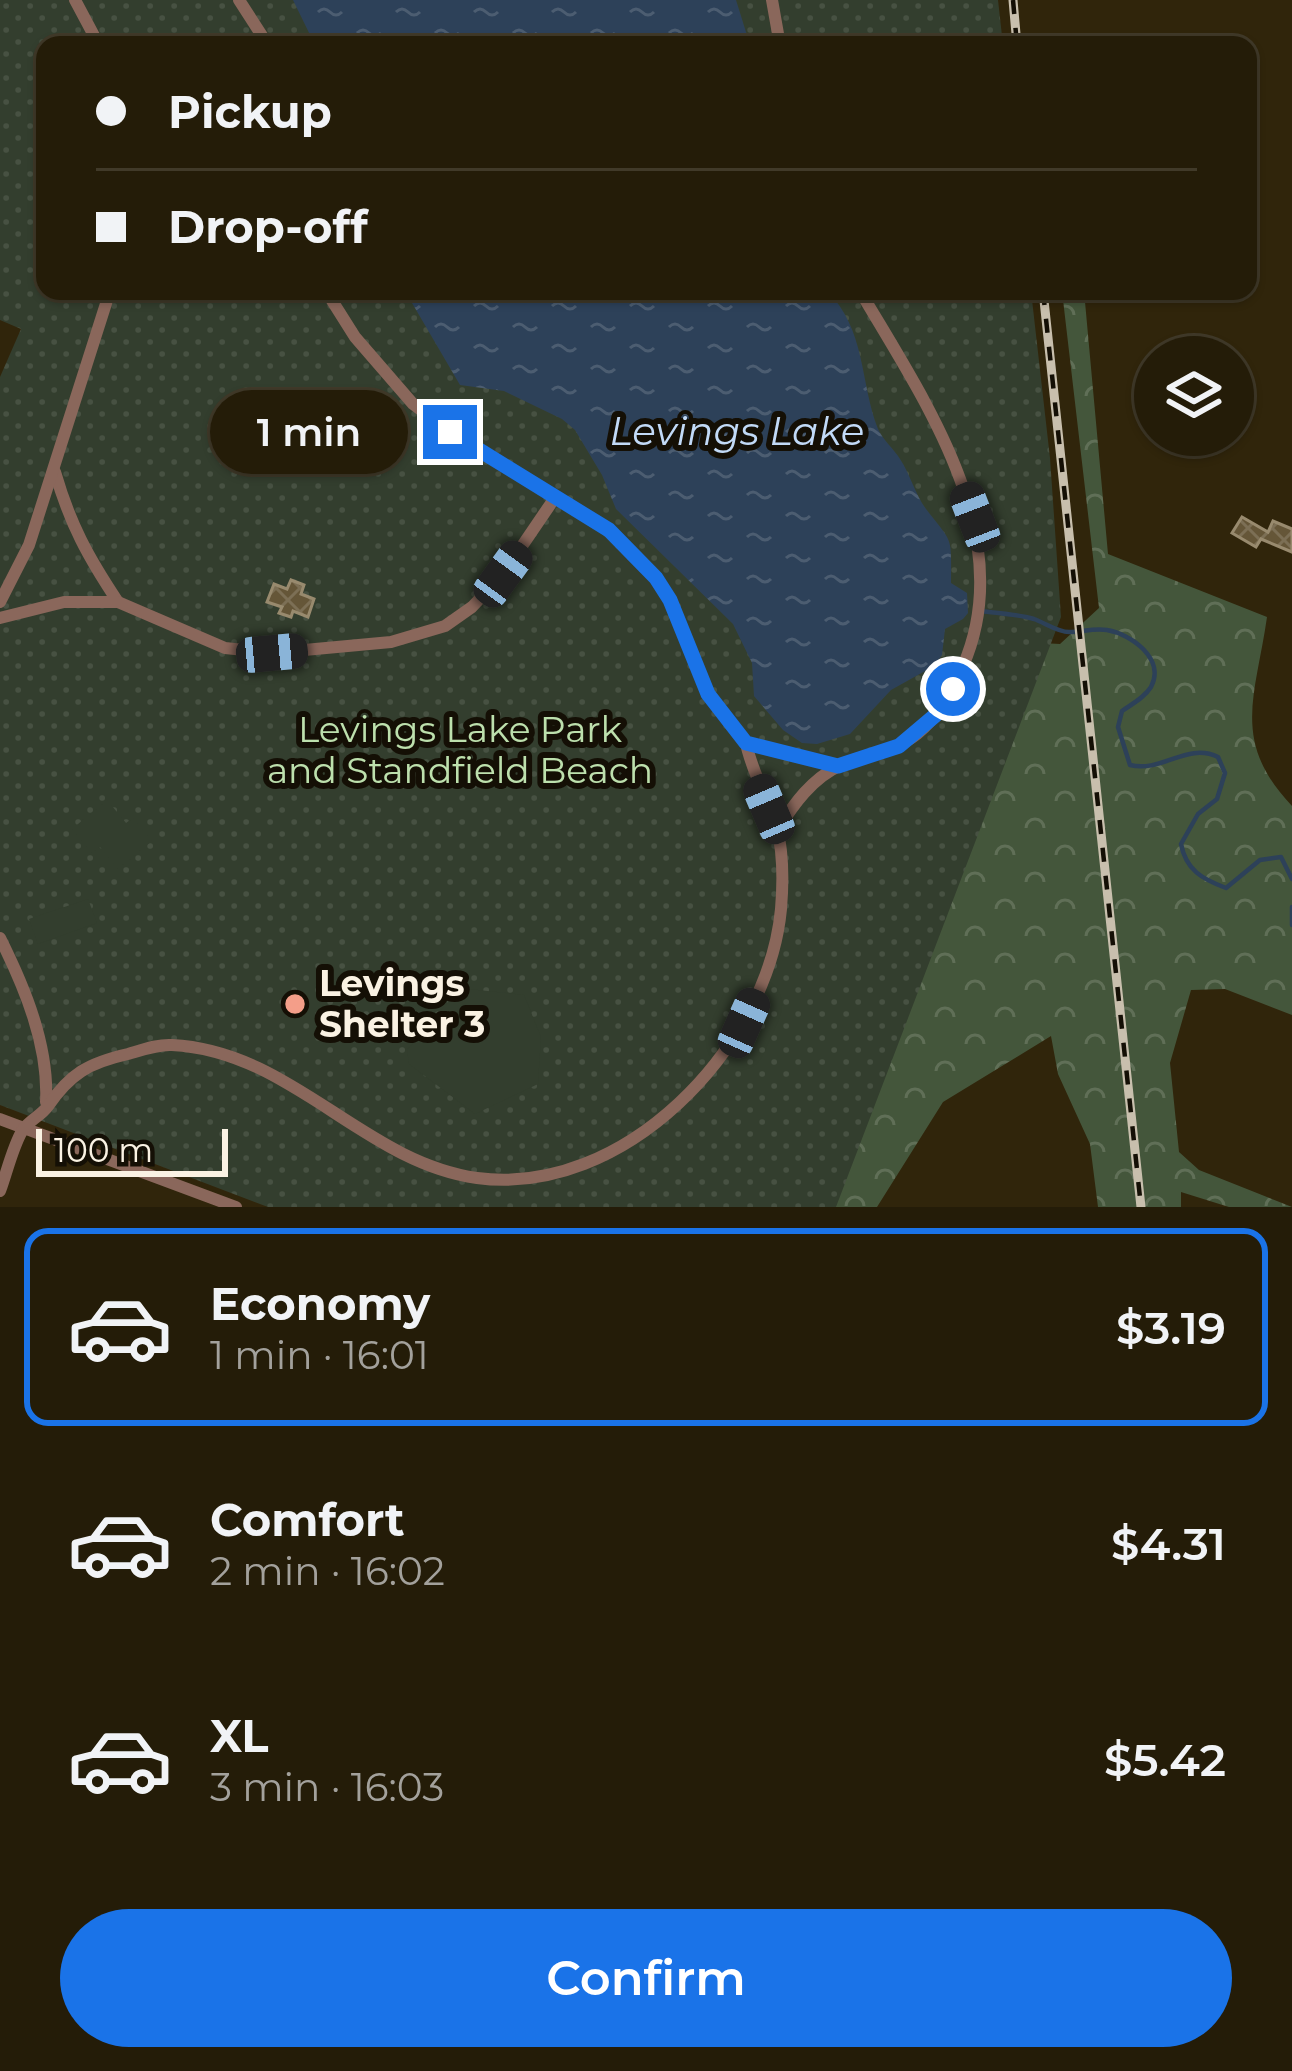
<!DOCTYPE html>
<html lang="en">
<head>
<meta charset="utf-8">
<style>
  :root { --surface:#241c08; --page:#2c2512; --text:#f1f3f6; --muted:#a3a19c; --line:#413a29; --accent:#1a73e8 }
  body { margin:0; font-family:Montserrat,sans-serif; background:var(--page); color:var(--text); height:100vh; display:flex; flex-direction:column; font-size:45px; white-space:nowrap }
  * { box-sizing:border-box; margin:0 }
  p { font-size:39px; color:var(--muted) }
  .icon { flex:none; width:66px; height:66px; fill:none; stroke:currentColor; stroke-width:2; stroke-linecap:round; stroke-linejoin:round }
  .map { position:relative; height:1207px; overflow:hidden }
  .details { display:flex; flex-direction:column; background:var(--surface); flex:1 }
  .details>* { flex:none }
  .banner { position:absolute; left:36px; top:36px; width:1221px; height:264px; border-radius:24px; box-shadow:0 3px 9px #0004,0 0 0 3px var(--line); display:grid; align-content:center; height:264px; padding:0 60px; background:var(--surface) }
  .buttons { position:absolute; left:1134px; top:336px; display:grid; gap:24px }
  .buttons a { display:grid; place-items:center; width:120px; height:120px; border-radius:50%; background:var(--surface); box-shadow:0 3px 9px #0004,0 0 0 3px var(--line); font-size:60px }
  .scale { position:absolute; left:36px; bottom:30px; width:192px; box-sizing:border-box; padding-left:12px; border:6px solid #faf2e3; border-top:0; font-size:33px; line-height:42px; white-space:nowrap; color:#faf2e3; -webkit-text-stroke:9px #140f05; paint-order:stroke }
  .end { position:absolute; width:54px; height:54px; margin:-27px; border:15px solid #1a73e8; background:#fff; box-shadow:0 0 0 6px #fff }
  .from { border-radius:50% }
  .bubble { position:absolute; height:84px; border-radius:42px; background:var(--surface); box-shadow:0 3px 9px #0004,0 0 0 3px var(--line); font-size:39px; font-weight:600; line-height:84px; text-align:center }
  .car { position:absolute; width:36px; height:72px; margin:-36px -18px; border-radius:15px; box-shadow:0 0 9px 3px #0007; background:linear-gradient(#222 24%,#8ab4d8 0 40%,#222 0 76%,#8ab4d8 0 86%,#222 0) }
  .banner b { display:flex; align-items:center; gap:42px; height:114px; font-size:45px }
  .banner b+b { border-top:3px solid var(--line) }
  .banner i { width:30px; height:30px; background:var(--text) }
  ul { padding:21px 0 0; list-style:none }
  li { display:flex; align-items:center; gap:36px; height:198px; margin:0 24px 18px; padding:0 36px; border:6px solid transparent; border-radius:24px }
  li div { flex:1 }
  li b { display:block; font-size:45px }
  li em { font-style:normal; font-weight:600 }
  li.selected { border-color:var(--accent) }
  li>.icon { width:108px; height:108px; stroke-width:1.5 }
  .button { display:flex; gap:24px; margin-top:auto; padding:24px 60px }
  .button a { flex:1; height:138px; border-radius:72px; background:var(--accent); color:#fff; font-size:48px; font-weight:600; line-height:138px; text-align:center }
  .map>svg:first-child { display:block }
  .forest { fill:url(#forest-crowns) }
  .park { fill:url(#park-dots) }
  .garden { fill:#333e2e }
  .water { fill:url(#water-ripples) }
  .lines { fill:none; stroke-linecap:round; stroke-linejoin:round }
  .stream { stroke:#2d4159; stroke-width:4.5 }
  .building { fill:url(#building-cross-hatch); stroke:#988a6e; stroke-width:3 }
  .minor { stroke:#8a675b; stroke-width:12 }
  .rail-casing { stroke:#c8bfad; stroke-width:9 }
  .rail { stroke:#140f05; stroke-width:4.5; stroke-dasharray:14; stroke-linecap:butt }
  .route { stroke:#1a73e8; stroke-width:15 }
  .poi-dot { fill:#f49e89; stroke:#140f05; stroke-width:4.5 }
  .labels { text-anchor:middle; dominant-baseline:central; stroke-width:12; stroke-linejoin:round; paint-order:stroke }
  .park-label { font-size:36px; fill:#bde0ad; stroke:#140f05 }
  .poi-label { font-size:36px; font-weight:bold; fill:#faf2e3; stroke:#140f05; text-anchor:start }
  .water-label { font-size:39px; font-style:italic; fill:#c2daf7; stroke:#140f05 }
</style>
</head>
<body>
<div class="map">
<svg width="1292" height="1207" viewBox="0 0 1292 1207">
  <defs>
    <pattern id="forest-crowns" width="20" height="18" patternUnits="userSpaceOnUse" patternTransform="scale(3)"><rect width="20" height="18" fill="#44563b"/><path d="M2 6a3 3 0 1 1 6 0M12 15a3 3 0 1 1 6 0" fill="none" stroke="#606f57"/></pattern>
    <pattern id="park-dots" width="8" height="8" patternUnits="userSpaceOnUse" patternTransform="scale(3)"><rect width="8" height="8" fill="#333e2e"/><path d="M2 2h.1M6 6h.1" fill="none" stroke="#475142" stroke-width="1.8" stroke-linecap="round"/></pattern>
    <pattern id="water-ripples" width="26" height="14" patternUnits="userSpaceOnUse" patternTransform="scale(3)"><rect width="26" height="14" fill="#2d4159"/><path d="M2 4q2-2 4 0t4 0M15 11q2-2 4 0t4 0" fill="none" stroke="#4c5d71"/></pattern>
    <pattern id="building-cross-hatch" width="8" height="8" patternUnits="userSpaceOnUse" patternTransform="scale(3)"><rect width="8" height="8" fill="#655638"/><path d="M0 0l8 8M0 8l8-8" fill="none" stroke="#7c6f55"/></pattern>
  </defs>
  <rect width="100%" height="100%" fill="#30250b"/>
  <!-- forest -->
  <path class="forest" d="M1062 291H1084L1108 554 1267 617C1256 695 1230 741 1292 806V1015L1225 989 1191 990 1170 1063 1179 1152 1199 1170 1292 1207H1229L1181 1192V1207H1098L1090 1144 1058 1074 1051 1036 943 1102 877 1207H623L1022 642 1060 644 1099 608Z"/>
  <!-- park -->
  <polygon class="park" points="0,0 998,0 1003,45 45,45 45,291 1031,291 1050,458 1061,617 836,1207 268,1207 0,1105 0,377 21,329 0,320"/>
  <!-- garden -->
  <g class="garden">
    <polygon points="107,800 126,823 133,818 152,841 118,869 100,847 92,853 72,829"/>
    <polygon points="88,899 97,923 38,944 29,919"/>
    <polygon points="460,988 524,995 541,1037 538,1084 475,1114 409,1064 407,1050"/>
  </g>
  <!-- water -->
  <g class="water">
    <polygon points="293,0 736,0 750,45 315,45"/>
    <path d="M405 291H827C866 329 860 383 878 429 883 440 894 449 900 459 910 474 915 494 926 509 954 545 951 535 951 583L967 593 968 613 963 619 945 629 942 655 934 666 891 690 850 734 817 744 802 743 783 730 754 696 752 663 733 624 616 509 602 475 575 430 562 419 504 391 460 385Z"/>
  </g>
  <g class="lines">
    <!-- stream -->
    <g class="stream">
      <polyline points="438,412 443,405"/>
      <polyline points="425,432 430,425"/>
      <path d="M979 611C997 613 1017 614 1034 619 1045 623 1058 632 1069 632 1082 632 1093 628 1107 630 1131 634 1166 659 1151 687 1144 698 1132 704 1122 711L1118 727 1130 765C1162 773 1187 742 1218 757L1225 773 1217 799 1198 814 1181 844C1186 870 1202 879 1226 888L1260 860 1281 857 1292 879"/>
      <polyline points="1292,907 1292,925"/>
    </g>
  </g>
  <!-- building -->
  <g class="building">
    <polygon points="1242,517 1268,532 1273,521 1292,529 1292,552 1261,539 1256,547 1232,533"/>
    <polygon points="291,580 304,585 301,594 314,599 308,617 293,611 291,617 279,613 282,607 267,602 274,584 287,589"/>
  </g>
  <g class="lines">
    <!-- minor -->
    <g class="minor">
      <polyline points="75,0 99,45"/>
      <polyline points="239,0 268,45"/>
      <polyline points="772,0 780,45"/>
      <polyline points="326,291 355,337 413,404 450,432 609,530 656,577 670,600 708,694 746,743 838,766"/>
      <path d="M55 472C70 524 88 557 118 602"/>
      <polyline points="0,602 29,545 110,291"/>
      <polyline points="0,618 64,602 118,602 225,648 272,653 391,642 445,626 472,607 503,574 554,499"/>
      <path d="M777 830C794 804 812 778 841 765 867 754 894 752 917 734 939 716 952 692 963 666 1020 536 924 400 860 291"/>
      <path d="M0 938C25 988 49 1046 46 1102"/>
      <polyline points="0,1119 236,1207"/>
      <path d="M0 1191C7 1172 12 1149 22 1131 28 1121 41 1116 48 1106 70 1074 88 1063 128 1054 142 1050 158 1044 172 1045 292 1051 363 1162 477 1178 623 1198 768 1048 781 909 783 885 783 852 777 828 768 798 752 773 746 743"/>
    </g>
    <defs>
      <g id="rail">
        <polyline points="1013,0 1017,45"/>
        <polyline points="1043,291 1141,1207"/>
      </g>
    </defs>
    <!-- rail casing -->
    <use href="#rail" class="rail-casing"/>
    <!-- rail -->
    <use href="#rail" class="rail"/>
  </g>
  <g class="lines">
    <!-- route -->
    <polyline class="route" points="450,432 609,530 656,578 670,600 708,694 746,743 838,766 899,746 938,713 953,689"/>
  </g>
  <!-- markers -->
  <circle class="poi-dot" cx="295" cy="1004" r="12"/>
  <g class="labels">
    <!-- park labels -->
    <g class="park-label">
      <text x="460" y="729">Levings Lake Park<tspan x="460" dy="41">and Standfield Beach</tspan></text>
    </g>
    <!-- poi labels -->
    <g class="poi-label">
      <text x="319" y="983">Levings<tspan x="319" dy="41">Shelter 3</tspan></text>
    </g>
    <!-- water labels -->
    <g class="water-label">
      <text x="737" y="431">Levings Lake</text>
    </g>
  </g>
</svg>
<div class="buttons">
<a><svg class="icon" aria-label="layers" viewBox="0 0 24 24"><path d="M12 4l9 5-9 5-9-5zM3 14l9 5 9-5"/></svg></a>
</div>
<div class="scale">100 m</div>
<i class="end from" style="left:953px;top:689px"></i>
<i class="end" style="left:450px;top:432px"></i>
<div class="bubble" style="left:210px;top:390px;width:198px">1 min</div>
<i class="car" style="left:975px;top:517px;rotate:339deg"></i>
<i class="car" style="left:503px;top:574px;rotate:36deg"></i>
<i class="car" style="left:272px;top:653px;rotate:85deg"></i>
<i class="car" style="left:769px;top:809px;rotate:337deg"></i>
<i class="car" style="left:744px;top:1023px;rotate:24deg"></i>
<div class="banner">
<b><i class="from"></i>Pickup</b>
<b><i></i>Drop-off</b>
</div>
</div>
<section class="details">
<ul>
<li class="selected"><svg class="icon" aria-label="car" viewBox="0 0 24 24"><path d="M5 17H2v-5l4-1 3-4h7l3 4 3 1v5h-3M9 17h6M6 11h13"/><circle cx="7" cy="17" r="2"/><circle cx="17" cy="17" r="2"/></svg><div><b>Economy</b><p>1 min · 16:01</p></div><em>$3.19</em></li>
<li><svg class="icon" aria-label="car" viewBox="0 0 24 24"><path d="M5 17H2v-5l4-1 3-4h7l3 4 3 1v5h-3M9 17h6M6 11h13"/><circle cx="7" cy="17" r="2"/><circle cx="17" cy="17" r="2"/></svg><div><b>Comfort</b><p>2 min · 16:02</p></div><em>$4.31</em></li>
<li><svg class="icon" aria-label="car" viewBox="0 0 24 24"><path d="M5 17H2v-5l4-1 3-4h7l3 4 3 1v5h-3M9 17h6M6 11h13"/><circle cx="7" cy="17" r="2"/><circle cx="17" cy="17" r="2"/></svg><div><b>XL</b><p>3 min · 16:03</p></div><em>$5.42</em></li>
</ul>
<div class="button"><a>Confirm</a></div>
</section>
</body>
</html>
